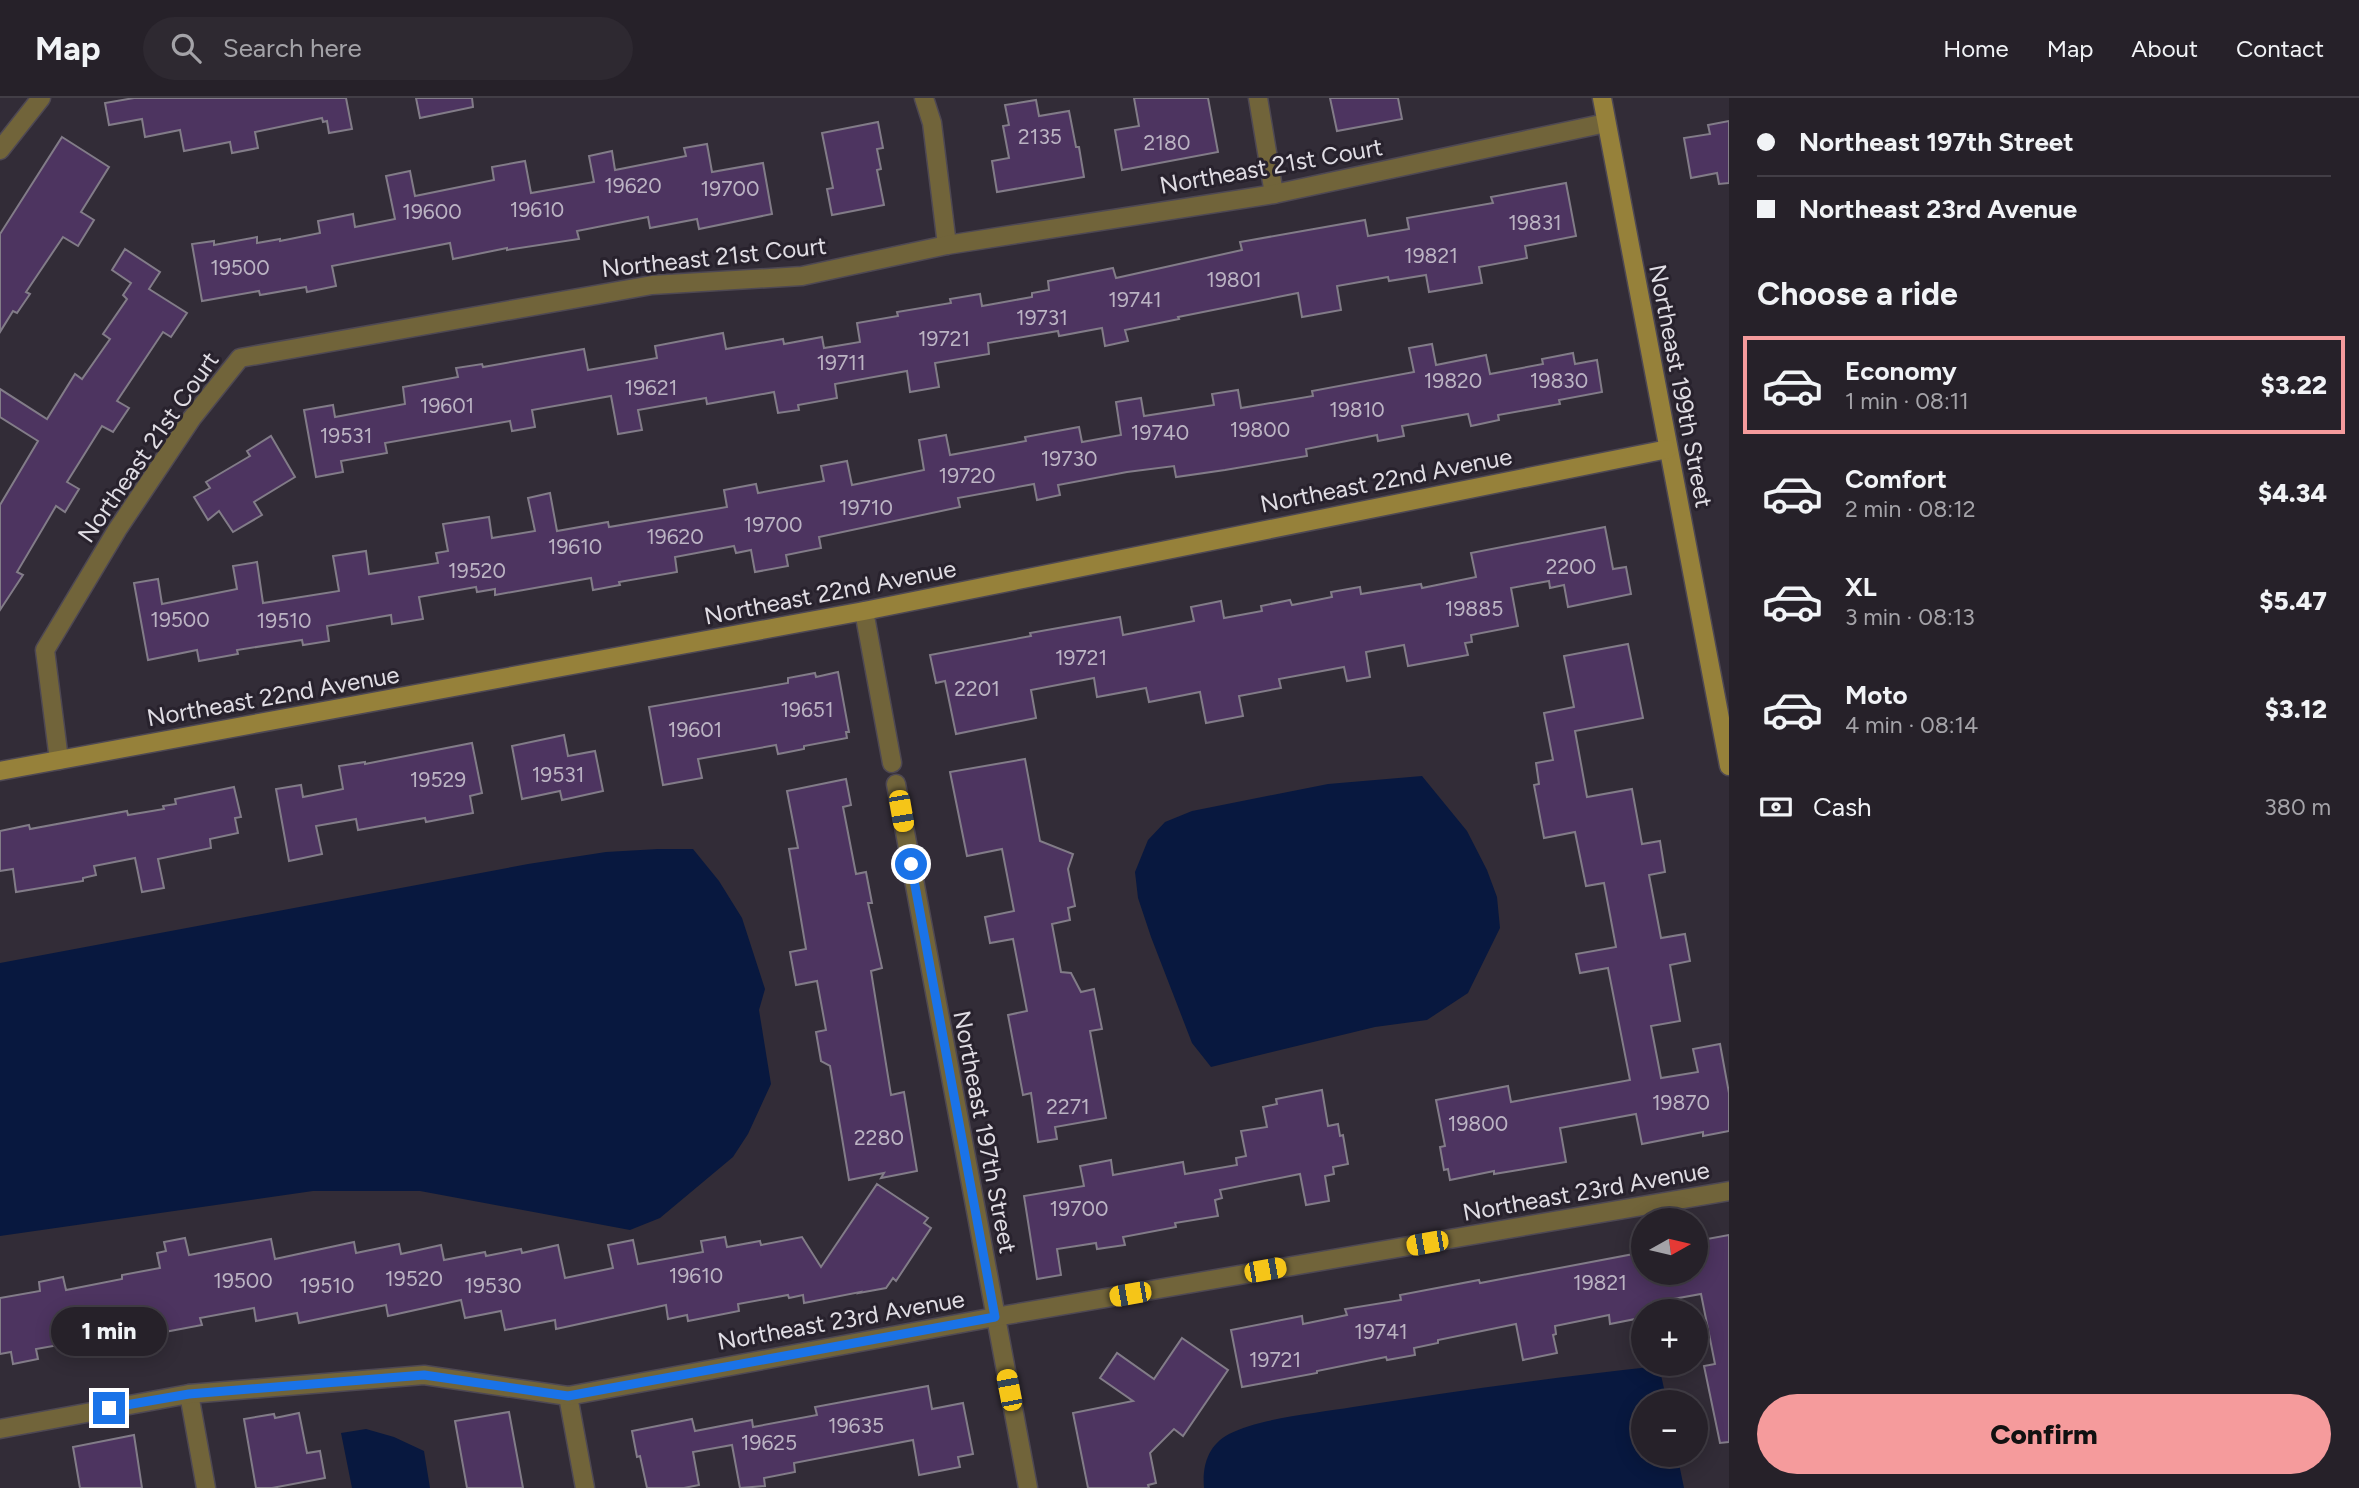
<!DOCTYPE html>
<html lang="en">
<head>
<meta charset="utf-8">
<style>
  :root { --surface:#262129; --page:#2e2931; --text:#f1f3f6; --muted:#a4a3a8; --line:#423e46; --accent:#f59b9c }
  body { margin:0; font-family:Figtree,sans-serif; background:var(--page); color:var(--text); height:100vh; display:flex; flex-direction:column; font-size:26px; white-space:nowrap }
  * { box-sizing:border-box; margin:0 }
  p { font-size:23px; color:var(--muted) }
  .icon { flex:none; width:38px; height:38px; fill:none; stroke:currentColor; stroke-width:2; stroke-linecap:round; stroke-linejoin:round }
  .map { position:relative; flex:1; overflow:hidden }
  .drawer { display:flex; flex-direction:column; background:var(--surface); width:630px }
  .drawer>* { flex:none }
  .banner { display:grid; align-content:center; height:154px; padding:0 28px; background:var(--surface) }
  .needle { width:46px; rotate:82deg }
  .controls { position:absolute; left:1631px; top:1110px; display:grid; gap:14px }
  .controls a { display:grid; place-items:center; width:77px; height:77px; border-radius:50%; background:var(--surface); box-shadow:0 4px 18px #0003,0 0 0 2px var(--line); font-size:35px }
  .end { position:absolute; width:32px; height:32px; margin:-16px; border:9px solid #1a73e8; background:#fff; box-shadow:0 0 0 4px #fff }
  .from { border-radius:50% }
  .bubble { position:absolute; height:49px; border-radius:24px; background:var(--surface); box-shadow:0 4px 18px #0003,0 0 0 2px var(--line); font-size:23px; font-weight:800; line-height:49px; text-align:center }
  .car { position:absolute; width:21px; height:42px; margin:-21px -10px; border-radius:9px; box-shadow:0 0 5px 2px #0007; background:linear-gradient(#f5c518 24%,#345 0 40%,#f5c518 0 76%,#345 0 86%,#f5c518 0) }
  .banner b { display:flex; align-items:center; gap:24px; height:66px; font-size:26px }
  .banner b+b { border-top:2px solid var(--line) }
  .banner i { width:18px; height:18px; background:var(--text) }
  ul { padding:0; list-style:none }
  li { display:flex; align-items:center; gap:21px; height:98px; margin:0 14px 10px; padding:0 14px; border:4px solid transparent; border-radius:0px }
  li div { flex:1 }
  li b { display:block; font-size:26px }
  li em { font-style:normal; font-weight:800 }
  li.on { border-color:var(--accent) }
  li>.icon { width:63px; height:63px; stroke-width:1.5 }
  h2 { padding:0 28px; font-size:32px; line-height:84px }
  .pay { display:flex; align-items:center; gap:18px; height:77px; padding:0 28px; font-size:26px }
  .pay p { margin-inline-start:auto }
  .button { display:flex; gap:14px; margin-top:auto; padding:14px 28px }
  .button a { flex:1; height:80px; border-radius:42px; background:var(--accent); color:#111; font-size:28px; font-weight:800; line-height:80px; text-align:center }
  header { display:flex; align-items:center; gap:42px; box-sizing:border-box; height:98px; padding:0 35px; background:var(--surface); border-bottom:2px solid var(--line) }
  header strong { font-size:33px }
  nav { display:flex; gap:38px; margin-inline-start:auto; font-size:24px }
  .search { width:490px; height:63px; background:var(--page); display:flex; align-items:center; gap:18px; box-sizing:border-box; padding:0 24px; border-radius:38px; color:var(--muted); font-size:26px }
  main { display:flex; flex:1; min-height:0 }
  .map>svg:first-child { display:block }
  .water { fill:#08183f }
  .building { fill:#4d3460; stroke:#827c88; stroke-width:2 }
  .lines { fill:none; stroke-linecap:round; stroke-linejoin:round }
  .street-casing { stroke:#4e4853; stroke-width:21 }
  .secondary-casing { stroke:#4e4853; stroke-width:21 }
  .street { stroke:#71643a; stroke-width:18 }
  .secondary { stroke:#96813a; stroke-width:18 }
  .route { stroke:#1a73e8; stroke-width:9 }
  .labels { text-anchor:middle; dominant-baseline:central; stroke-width:6; stroke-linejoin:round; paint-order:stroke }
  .number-label { font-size:21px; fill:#bbb3c3 }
  .street-label { font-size:24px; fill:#e0dde4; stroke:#28222d }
</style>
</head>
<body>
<header>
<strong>Map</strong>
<div class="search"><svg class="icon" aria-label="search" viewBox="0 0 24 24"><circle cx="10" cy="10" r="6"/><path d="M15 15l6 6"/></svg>Search here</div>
<nav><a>Home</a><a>Map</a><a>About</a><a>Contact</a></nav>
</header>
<main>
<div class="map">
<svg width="1729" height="1390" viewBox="0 0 1729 1390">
  <rect width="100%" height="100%" fill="#322c37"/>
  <!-- water -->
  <g class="water">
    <polygon points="1422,678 1467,733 1487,772 1497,799 1500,830 1468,895 1427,922 1375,929 1211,969 1192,945 1151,839 1138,800 1135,774 1148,742 1165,724 1192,713 1328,686"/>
    <polygon points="658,751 693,751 719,783 742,820 765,891 759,912 771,986 748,1036 733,1059 660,1120 630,1132 420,1093 313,1093 0,1138 0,865 528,766 606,754"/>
    <path d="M1659 1268 1667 1304H1643V1356H1677L1684 1390H1204C1202 1368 1208 1347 1229 1336 1260 1320 1318 1315 1353 1309 1455 1293 1557 1279 1659 1268Z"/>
    <polygon points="366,1331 394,1339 424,1353 430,1390 352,1390 341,1335"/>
  </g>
  <!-- building -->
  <g class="building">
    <polygon points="134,0 346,0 352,31 329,35 327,23 323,24 322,20 255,34 258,50 232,55 230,44 184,53 180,32 145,39 142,21 109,27 105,5"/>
    <polygon points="416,0 472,0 473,9 420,20"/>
    <polygon points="1134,0 1208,0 1218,54 1122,72 1115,32 1139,28"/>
    <polygon points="1330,0 1398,0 1402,21 1337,33"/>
    <polygon points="1036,2 1039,18 1069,13 1076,49 1079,49 1084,79 997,94 992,63 1009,60 1003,28 1009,27 1005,7"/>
    <polygon points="1729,23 1729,85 1719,86 1717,75 1691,80 1684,40 1710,36 1708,27"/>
    <polygon points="878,24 883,50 877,51 881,71 877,72 884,107 832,117 827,91 833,90 822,35"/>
    <polygon points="62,39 109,69 81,114 94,122 78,148 63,139 26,194 30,196 17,215 13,213 0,234 0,136"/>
    <polygon points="707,46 712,74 763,65 772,116 699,131 697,121 650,130 648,119 577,133 579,141 507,152 507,150 453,161 450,145 332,168 336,188 307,194 306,189 260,197 259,193 202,203 192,146 214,143 214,147 257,139 257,145 280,141 280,143 320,135 318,123 353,116 355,129 395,121 386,78 410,73 415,98 494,82 492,69 525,63 531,95 594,84 589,58 612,53 615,72 686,58 684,50"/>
    <polygon points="1566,85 1576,138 1525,148 1527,160 1479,169 1482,185 1429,194 1426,177 1389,183 1388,179 1337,188 1341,212 1302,219 1298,195 1178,219 1179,221 1125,232 1128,243 1105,248 1102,230 1059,238 1058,233 988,245 989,256 935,265 939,289 910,294 907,273 835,286 837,300 798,307 799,312 778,315 774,294 707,306 706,300 638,312 642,332 618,336 611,298 532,312 535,329 512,333 510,323 385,345 387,355 341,363 343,374 316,379 304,312 333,307 335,319 405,306 403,289 458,279 456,270 482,266 483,269 584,251 588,272 657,260 655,248 723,235 726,251 783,241 784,246 822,239 824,250 860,244 857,225 898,218 897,214 951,205 950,201 980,196 982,208 1032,199 1032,195 1049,192 1048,183 1113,170 1116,180 1242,152 1240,144 1365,122 1368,138 1409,131 1407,120 1493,105 1491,99"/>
    <polygon points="125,151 160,174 149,191 187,215 171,239 163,234 117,303 129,310 113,334 102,328 67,384 79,391 65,414 56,408 17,474 23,477 0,512 0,407 38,343 0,319 0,291 47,321 75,276 82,281 110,241 103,236 127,201 123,197 131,185 112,172"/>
    <polygon points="1432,246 1436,267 1486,257 1490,276 1543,266 1542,261 1573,255 1575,266 1597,262 1602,294 1559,302 1560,306 1498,317 1499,322 1471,328 1468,316 1402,328 1404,338 1378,343 1377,337 1306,351 1307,358 1225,372 1176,379 1174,368 1127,374 1058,387 1060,397 1037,402 1034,386 958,400 960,409 819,439 821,450 786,457 788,468 755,474 751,452 736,455 734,448 675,459 677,474 619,484 620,487 593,492 591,480 495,497 495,491 477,494 476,489 419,499 423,521 392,526 391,517 327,528 329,543 303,547 302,542 237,552 238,556 199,563 197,552 148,562 134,485 158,481 162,506 237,491 233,468 257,464 263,505 339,493 333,458 366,453 369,476 438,465 436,455 448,453 443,426 489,419 492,440 535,433 528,400 550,395 557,433 608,424 609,429 727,409 724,392 756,386 758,395 824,383 821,368 847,363 852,387 924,372 919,342 946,337 950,357 1026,343 1025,339 1079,329 1082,344 1121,337 1116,304 1141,300 1144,318 1214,307 1212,296 1238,292 1241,310 1313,298 1312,293 1414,274 1409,250"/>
    <polygon points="271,338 295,379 254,404 262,417 233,434 219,413 208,422 194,399 210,390 206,384 250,358 247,353"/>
    <polygon points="1605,429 1613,471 1626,469 1631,496 1568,509 1564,487 1550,490 1549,483 1511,490 1518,528 1471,537 1472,544 1465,545 1468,557 1408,568 1404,547 1366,554 1370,579 1347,583 1344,569 1279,581 1281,590 1239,598 1243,618 1206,625 1200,594 1149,604 1146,590 1097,599 1094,580 1031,592 1036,620 956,636 945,583 936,585 930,557 1031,538 1030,535 1120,519 1123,537 1194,523 1191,509 1221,503 1224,520 1262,513 1261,508 1290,502 1292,507 1332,499 1331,494 1360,489 1361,496 1421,486 1422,490 1476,479 1471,455"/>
    <polygon points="1628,546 1643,620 1575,633 1587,699 1632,691 1642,746 1660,743 1665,774 1649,777 1661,840 1685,836 1690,863 1670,867 1680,923 1651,928 1661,980 1698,974 1693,951 1720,946 1729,995 1729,1033 1703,1038 1703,1034 1642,1046 1636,1016 1560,1030 1566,1064 1494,1076 1494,1073 1450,1082 1448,1071 1444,1072 1440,1049 1445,1048 1436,1002 1508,988 1511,1004 1630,982 1608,870 1580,875 1576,856 1616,849 1604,785 1586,788 1575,734 1544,740 1534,687 1539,686 1536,665 1553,662 1544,615 1574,609 1564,558"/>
    <polygon points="838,574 849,634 846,634 847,640 804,648 804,651 778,656 776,647 698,661 702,680 663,687 649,609 788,585 788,580 815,575 816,579"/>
    <polygon points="564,637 568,658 595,653 603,693 562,702 560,693 522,701 512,648"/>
    <polygon points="472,645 482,695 470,698 473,715 426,724 425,720 358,732 356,721 316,728 322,756 289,763 276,691 301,687 303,699 343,691 339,668 365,664 365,666"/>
    <polygon points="1025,661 1040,743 1073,756 1068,771 1075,808 1068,810 1070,822 1052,826 1061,874 1071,875 1081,894 1094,891 1102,931 1090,933 1106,1020 1055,1029 1057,1041 1038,1044 1031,995 1023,997 1008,917 1027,913 1013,841 990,845 985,819 1014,813 1002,751 967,758 950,674"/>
    <polygon points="846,681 851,707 843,709 856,776 866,774 872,805 868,805 882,870 871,873 891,997 904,994 917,1073 881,1080 884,1075 849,1082 830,968 821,963 816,934 826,932 817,883 796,887 790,854 806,851 789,751 798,750 787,693"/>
    <polygon points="234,689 241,719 235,720 238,735 210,741 211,750 158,761 164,790 142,794 135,760 94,768 96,777 83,780 83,783 16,794 13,771 0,773 0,733 29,727 30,731 127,713 128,717 164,711 163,708 176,706 175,701"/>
    <polygon points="1322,992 1328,1028 1338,1026 1340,1038 1343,1037 1348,1066 1333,1069 1334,1076 1325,1078 1329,1103 1306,1107 1300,1076 1220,1092 1222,1100 1215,1102 1218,1118 1175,1125 1176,1129 1123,1139 1125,1147 1097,1151 1096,1145 1057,1151 1061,1177 1037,1181 1024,1098 1084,1088 1080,1068 1111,1062 1113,1077 1183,1064 1185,1076 1237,1067 1236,1060 1246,1058 1241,1033 1267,1029 1263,1009 1277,1006 1276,1001"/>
    <polygon points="877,1086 928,1120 924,1125 931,1130 896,1183 893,1180 886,1190 859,1195 860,1194 804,1205 803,1197 789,1200 788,1197 738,1206 739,1213 688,1223 687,1217 668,1221 666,1207 556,1231 555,1222 505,1232 501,1213 465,1220 461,1202 388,1218 386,1207 299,1225 297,1215 256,1223 254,1210 200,1220 202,1227 133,1240 132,1234 36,1251 38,1261 13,1266 11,1254 0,1256 0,1200 40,1193 39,1184 63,1179 66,1192 122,1181 122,1177 160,1170 157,1155 166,1153 164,1144 185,1140 189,1157 271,1141 275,1161 354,1144 356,1155 399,1146 401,1156 441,1147 444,1162 485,1154 486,1158 521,1151 522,1155 558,1147 565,1180 613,1170 608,1147 633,1142 638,1166 703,1154 701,1143 725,1139 727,1149 760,1143 761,1147 802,1139 821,1169"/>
    <polygon points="1729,1137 1729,1344 1720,1345 1704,1268 1715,1266 1701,1196 1651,1205 1643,1213 1640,1220 1610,1226 1609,1217 1555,1228 1556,1236 1553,1237 1557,1255 1523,1262 1516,1226 1438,1242 1438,1245 1414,1250 1415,1257 1387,1262 1386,1259 1317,1273 1317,1275 1242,1289 1231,1232 1302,1218 1303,1226 1347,1217 1345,1211 1401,1202 1400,1197 1479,1182 1480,1185 1639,1155 1643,1174 1696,1174 1696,1143"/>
    <polygon points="1182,1240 1228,1272 1183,1338 1174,1331 1150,1355 1156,1385 1148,1387 1149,1390 1088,1390 1073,1315 1133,1303 1100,1280 1117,1255 1154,1281"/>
    <polygon points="928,1288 932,1311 963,1305 973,1356 958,1359 960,1369 919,1377 913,1342 794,1365 795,1374 764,1380 765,1388 740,1390 732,1347 693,1354 699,1387 684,1390 647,1390 640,1358 637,1359 632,1333 692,1321 695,1333 752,1322 753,1329 817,1317 815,1309"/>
    <polygon points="509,1314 523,1390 467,1390 455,1323"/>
    <polygon points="299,1315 307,1355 320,1353 325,1380 272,1390 256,1390 244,1321 274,1316 275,1320"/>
    <polygon points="134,1337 142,1390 80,1390 73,1349"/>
  </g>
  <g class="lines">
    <defs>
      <g id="street">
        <polyline points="924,0 932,25 947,147"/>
        <polyline points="1258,0 1274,96"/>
        <polyline points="0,52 41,0"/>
        <polyline points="864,513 892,665"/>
        <polyline points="59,662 45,552 117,432 192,320 240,260 652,187 802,178 947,147 1274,96 1606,25"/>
        <polyline points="896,686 1028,1390"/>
        <polyline points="189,1296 206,1390"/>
        <polyline points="568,1298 585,1390"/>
        <polyline points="0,1331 189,1296 424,1277 568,1298 995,1219 1729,1093"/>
      </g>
      <g id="secondary">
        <polyline points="1602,0 1729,668"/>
        <polyline points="0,673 864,513 1668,351"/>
      </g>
    </defs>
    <!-- street casing -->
    <use href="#street" class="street-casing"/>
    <!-- secondary casing -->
    <use href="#secondary" class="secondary-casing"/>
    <!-- street -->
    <use href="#street" class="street"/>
    <!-- secondary -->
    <use href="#secondary" class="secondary"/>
  </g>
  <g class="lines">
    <!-- route -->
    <polyline class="route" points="109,1310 189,1296 424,1277 568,1298 995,1219 911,766"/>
  </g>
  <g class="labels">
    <!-- number labels -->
    <g class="number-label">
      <text x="1040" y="38">2135</text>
      <text x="1167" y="44">2180</text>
      <text x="633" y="87">19620</text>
      <text x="730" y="90">19700</text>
      <text x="537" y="111">19610</text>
      <text x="432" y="113">19600</text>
      <text x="1535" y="124">19831</text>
      <text x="1431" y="157">19821</text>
      <text x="240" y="169">19500</text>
      <text x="1234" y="181">19801</text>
      <text x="1135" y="201">19741</text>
      <text x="1042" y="219">19731</text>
      <text x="944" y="240">19721</text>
      <text x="841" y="264">19711</text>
      <text x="1453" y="282">19820</text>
      <text x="1559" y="282">19830</text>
      <text x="651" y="289">19621</text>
      <text x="447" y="307">19601</text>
      <text x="1357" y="311">19810</text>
      <text x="1260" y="331">19800</text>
      <text x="1160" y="334">19740</text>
      <text x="346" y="337">19531</text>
      <text x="1069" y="360">19730</text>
      <text x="967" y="377">19720</text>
      <text x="866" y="409">19710</text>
      <text x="773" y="426">19700</text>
      <text x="675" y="438">19620</text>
      <text x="575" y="448">19610</text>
      <text x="1571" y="468">2200</text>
      <text x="477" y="472">19520</text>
      <text x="1474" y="510">19885</text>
      <text x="180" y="521">19500</text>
      <text x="284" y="522">19510</text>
      <text x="1081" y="559">19721</text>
      <text x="977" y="590">2201</text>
      <text x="807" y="611">19651</text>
      <text x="695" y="631">19601</text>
      <text x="558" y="676">19531</text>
      <text x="438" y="681">19529</text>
      <text x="1681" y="1004">19870</text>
      <text x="1068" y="1008">2271</text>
      <text x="1478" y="1025">19800</text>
      <text x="879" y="1039">2280</text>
      <text x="1079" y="1110">19700</text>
      <text x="696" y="1177">19610</text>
      <text x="414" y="1180">19520</text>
      <text x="243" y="1182">19500</text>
      <text x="1600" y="1184">19821</text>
      <text x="327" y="1187">19510</text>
      <text x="493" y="1187">19530</text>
      <text x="1381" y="1233">19741</text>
      <text x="1275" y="1261">19721</text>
      <text x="856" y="1327">19635</text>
      <text x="769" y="1344">19625</text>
    </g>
    <!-- street labels -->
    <g class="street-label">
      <text transform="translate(1271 68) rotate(-10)">Northeast 21st Court</text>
      <text transform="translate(714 159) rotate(-6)">Northeast 21st Court</text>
      <text transform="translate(1681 288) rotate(79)">Northeast 199th Street</text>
      <text transform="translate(148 349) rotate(-55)">Northeast 21st Court</text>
      <text transform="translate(1386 382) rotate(-11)">Northeast 22nd Avenue</text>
      <text transform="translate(830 494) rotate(-11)">Northeast 22nd Avenue</text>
      <text transform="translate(273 598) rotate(-10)">Northeast 22nd Avenue</text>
      <text transform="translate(985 1034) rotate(79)">Northeast 197th Street</text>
      <text transform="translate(1586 1093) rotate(-10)">Northeast 23rd Avenue</text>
      <text transform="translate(841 1222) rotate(-10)">Northeast 23rd Avenue</text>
    </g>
  </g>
</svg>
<div class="controls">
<a><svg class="needle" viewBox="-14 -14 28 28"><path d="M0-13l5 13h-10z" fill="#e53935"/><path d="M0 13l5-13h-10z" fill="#a4a3a8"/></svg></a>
<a>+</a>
<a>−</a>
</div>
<i class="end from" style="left:911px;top:766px"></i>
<i class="end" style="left:109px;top:1310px"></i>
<div class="bubble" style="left:51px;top:1209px;width:116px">1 min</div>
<i class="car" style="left:901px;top:713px;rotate:170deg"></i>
<i class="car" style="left:1427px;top:1145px;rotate:260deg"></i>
<i class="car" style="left:1265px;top:1172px;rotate:80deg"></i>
<i class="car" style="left:1130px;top:1196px;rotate:260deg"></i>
<i class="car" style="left:1009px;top:1292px;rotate:349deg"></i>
</div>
<section class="drawer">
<div class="banner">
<b><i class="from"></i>Northeast 197th Street</b>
<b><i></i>Northeast 23rd Avenue</b>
</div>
<h2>Choose a ride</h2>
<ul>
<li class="on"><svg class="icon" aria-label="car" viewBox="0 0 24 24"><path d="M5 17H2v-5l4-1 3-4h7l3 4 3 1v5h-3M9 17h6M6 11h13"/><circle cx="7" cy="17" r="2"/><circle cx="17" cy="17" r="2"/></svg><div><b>Economy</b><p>1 min · 08:11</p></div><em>$3.22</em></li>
<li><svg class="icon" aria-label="car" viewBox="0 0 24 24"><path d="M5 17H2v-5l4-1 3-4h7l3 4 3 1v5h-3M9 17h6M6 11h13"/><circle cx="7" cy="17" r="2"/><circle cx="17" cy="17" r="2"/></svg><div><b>Comfort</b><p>2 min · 08:12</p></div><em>$4.34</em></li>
<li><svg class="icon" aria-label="car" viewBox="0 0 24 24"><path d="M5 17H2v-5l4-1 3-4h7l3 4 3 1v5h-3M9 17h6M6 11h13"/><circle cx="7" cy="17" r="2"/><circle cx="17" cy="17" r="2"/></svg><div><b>XL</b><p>3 min · 08:13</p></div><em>$5.47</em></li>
<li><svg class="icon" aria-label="car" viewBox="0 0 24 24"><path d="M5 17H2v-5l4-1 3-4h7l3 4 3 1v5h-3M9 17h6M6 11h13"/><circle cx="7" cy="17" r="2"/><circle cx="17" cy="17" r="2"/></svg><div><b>Moto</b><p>4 min · 08:14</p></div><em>$3.12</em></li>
</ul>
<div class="pay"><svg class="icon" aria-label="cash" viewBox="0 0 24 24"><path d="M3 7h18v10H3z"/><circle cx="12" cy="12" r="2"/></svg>Cash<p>380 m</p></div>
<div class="button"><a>Confirm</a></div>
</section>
</main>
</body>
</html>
